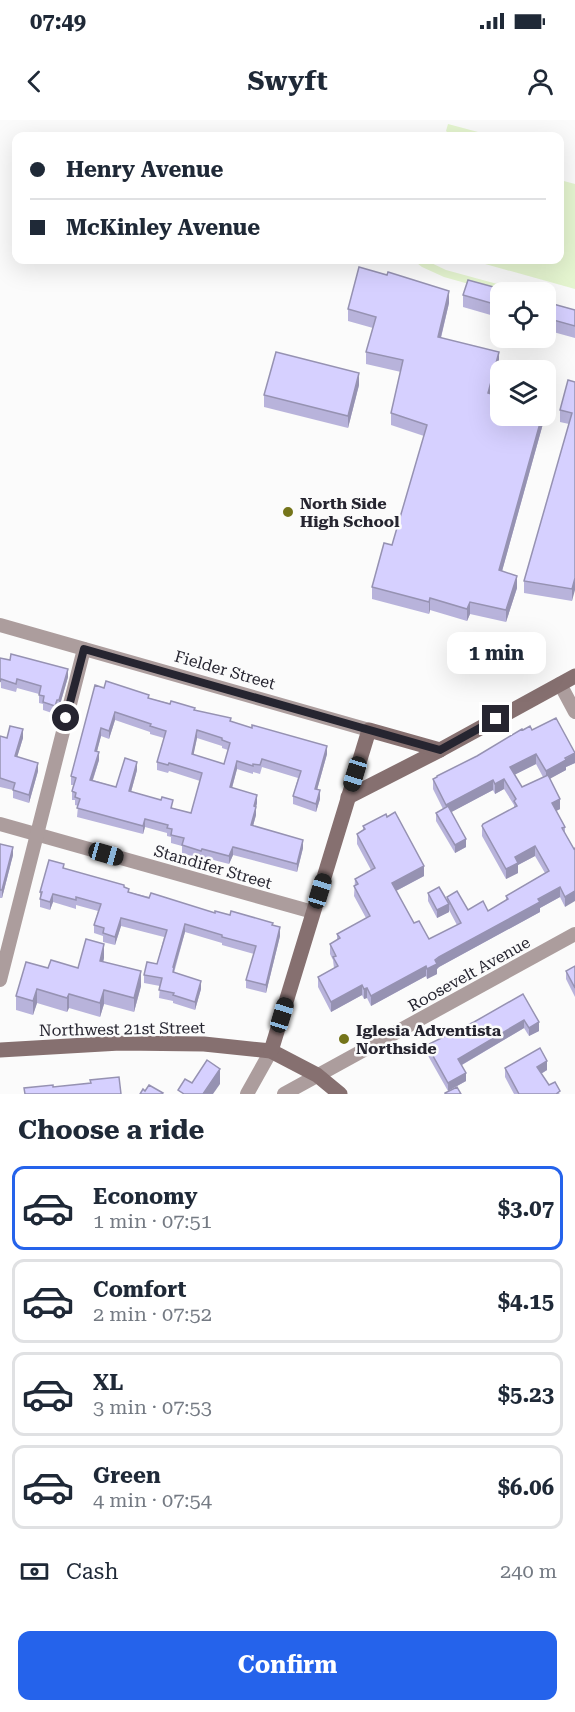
<!DOCTYPE html>
<html lang="en">
<head>
<meta charset="utf-8">
<style>
  :root { --surface:#fff; --page:#f6f6f7; --text:#1f2937; --muted:#747a83; --line:#e0e1e3; --accent:#2563eb }
  body { margin:0; font-family:"Roboto Serif",serif; background:var(--page); color:var(--text); height:100vh; display:flex; flex-direction:column; font-size:22px; white-space:nowrap }
  * { box-sizing:border-box; margin:0 }
  p { font-size:20px; color:var(--muted) }
  .icon { flex:none; width:33px; height:33px; fill:none; stroke:currentColor; stroke-width:2; stroke-linecap:round; stroke-linejoin:round }
  .map { position:relative; height:974px; overflow:hidden }
  .panel { display:flex; flex-direction:column; background:var(--surface); flex:1 }
  .panel>* { flex:none }
  .hud { position:absolute; left:12px; top:12px; width:552px; height:132px; border-radius:12px; box-shadow:0 6px 24px #0002; display:grid; align-content:center; height:132px; padding:0 18px; background:var(--surface) }
  .fabs { position:absolute; left:490px; top:162px; display:grid; gap:12px }
  .fabs a { display:grid; place-items:center; width:66px; height:66px; border-radius:12px; background:var(--surface); box-shadow:0 6px 24px #0002; font-size:30px }
  .end { position:absolute; width:27px; height:27px; margin:-14px; border:8px solid #262530; background:#fff; box-shadow:0 0 0 3px #fff }
  .from { border-radius:50% }
  .bubble { position:absolute; height:42px; border-radius:12px; background:var(--surface); box-shadow:0 6px 24px #0002; font-size:20px; font-weight:700; line-height:42px; text-align:center }
  .car { position:absolute; width:18px; height:36px; margin:-18px -9px; border-radius:8px; box-shadow:0 0 4px 2px #0007; background:linear-gradient(#222 24%,#8ab4d8 0 40%,#222 0 76%,#8ab4d8 0 86%,#222 0) }
  .hud b { display:flex; align-items:center; gap:21px; height:57px; font-size:22px }
  .hud b+b { border-top:2px solid var(--line) }
  .hud i { width:15px; height:15px; background:var(--text) }
  ul { padding:0; list-style:none }
  li { display:flex; align-items:center; gap:18px; height:84px; margin:0 12px 9px; padding:0 6px; border:3px solid var(--line); border-radius:12px }
  li div { flex:1 }
  li b { display:block; font-size:22px }
  li em { font-style:normal; font-weight:700 }
  li.active { border-color:var(--accent) }
  li>.icon { width:54px; height:54px; stroke-width:1.5 }
  h2 { padding:0 18px; font-size:27px; line-height:72px }
  .pay { display:flex; align-items:center; gap:15px; height:66px; padding:0 18px; font-size:22px }
  .pay p { margin-inline-start:auto }
  .primary-button { display:flex; gap:12px; margin-top:auto; padding:12px 18px }
  .primary-button a { flex:1; height:69px; border-radius:12px; background:var(--accent); color:#fff; font-size:24px; font-weight:700; line-height:69px; text-align:center }
  .status { display:flex; justify-content:space-between; align-items:center; height:42px; padding:0 30px; background:var(--surface); direction:ltr }
  .status svg { height:16px; fill:currentColor }
  header { display:flex; justify-content:space-between; align-items:center; height:78px; padding:0 18px; background:var(--surface); font-size:27px; font-weight:700 }
  .map>svg:first-child { display:block }
  .green { fill:#e5f5d0 }
  .lines { fill:none; stroke-linecap:round; stroke-linejoin:round }
  .street { stroke:#ac9d9d; stroke-width:14 }
  .secondary { stroke:#867070; stroke-width:15 }
  .wall { fill:#b8b3db; fill-rule:evenodd }
  .shaded-wall { fill:#9692b2 }
  .building { fill:#d6d0ff; stroke:#9692b2; stroke-width:1.5; fill-rule:evenodd }
  .route { stroke:#262530; stroke-width:8 }
  .poi-dot { fill:#74741a; stroke:#fbfbfb; stroke-width:2 }
  .labels { text-anchor:middle; dominant-baseline:central; stroke-width:5; stroke-linejoin:round; paint-order:stroke }
  .poi-label { font-size:16px; font-weight:bold; fill:#262530; stroke:#fbfbfb; text-anchor:start }
  .street-label { font-size:16px; fill:#262530; stroke:#fbfbfb }
</style>
</head>
<body>
<div class="status"><b>07:49</b><svg viewBox="0 0 49 12"><path d="M0 12V9h3v3zM5 12V6h3v6zM10 12V3h3v9zM15 12V0h3v12zM26 1h20v11H26zM47 4h2v5h-2z"/></svg></div>
<header><svg class="icon" aria-label="back" viewBox="0 0 24 24"><path d="M15 5l-7 7 7 7"/></svg>Swyft<svg class="icon" aria-label="person" viewBox="0 0 24 24"><circle cx="12" cy="8" r="4"/><path d="M4 21q1-7 8-7t8 7"/></svg></header>
<div class="map">
<svg width="575" height="974" viewBox="0 0 575 974">
  <rect width="100%" height="100%" fill="#fbfbfb"/>
  <!-- green -->
  <g class="green">
    <polygon points="448,4 493,16 435,16 448,13 446,11"/>
    <polygon points="560,60 575,64 575,169 471,140 560,140"/>
    <polygon points="413,140 425,140 446,150 527,172 501,173 444,157 422,147"/>
  </g>
  <g class="lines">
    <!-- street -->
    <g class="street">
      <polyline points="0,505 369,610"/>
      <polyline points="560,564 575,592"/>
      <polyline points="0,704 313,792"/>
      <polyline points="0,860 84,529"/>
      <polyline points="247,974 271,931"/>
      <polyline points="284,974 575,814"/>
    </g>
    <!-- secondary -->
    <g class="secondary">
      <polyline points="348,677 440,630 575,556"/>
      <polyline points="0,930 120,923 204,924 271,931 317,955 340,974"/>
      <polyline points="271,931 369,610 440,630"/>
    </g>
  </g>
  <!-- wall -->
  <g class="wall">
    <polygon points="501,172 501,198 463,187 463,175"/>
    <polygon points="546,182 575,190 575,218 546,210"/>
    <polygon points="449,183 441,218 499,244 491,274 544,296 544,300 502,451 517,468 506,502 470,494 467,501 430,490 429,494 372,479 372,467 392,425 424,316 391,305 391,293 401,252 366,244 366,232 373,208 348,201 348,189"/>
    <polygon points="575,262 572,481 524,473 524,461 569,304 560,302 560,290"/>
    <polygon points="359,265 348,308 264,287 264,275"/>
    <polygon points="0,538 68,557 59,588 57,588 55,594 43,590 43,584 39,583 39,574 17,568 16,572 1,568"/>
    <path d="M104 568 149 578 195 590 327 634 317 670 320 679 316 692 293 684V676L298 658 262 647 260 654 253 652V654L237 649 232 668 257 683 256 687V695L253 706 303 728 297 752 233 735 229 744 202 737 201 739 182 733V726L171 723V717L167 716V713L145 707 143 714 77 697 78 686 75 685V680H72V671L73 665H71V656ZM115 600 150 612V614L164 618 157 642V650L168 653 169 651 200 661 191 693 173 688 131 672 137 650 116 667 93 660 99 640 97 631 101 616 109 619ZM197 618 222 626V628L228 630 224 644 193 635Z"/>
    <path d="M523 610H532L575 632V643L566 647V650L550 658 560 689 556 691 565 707V787L560 777 540 788V792L439 847 437 849V854L427 859 426 856 371 886 367 878 364 879 362 875 331 892 318 867V857L334 848 333 840 330 834V824L337 820V814L366 798 354 776 355 759 371 750 357 724V714L363 710V706L424 756 396 771 414 803 429 819 457 805 449 790V792L437 798 428 781V773L447 781V777L468 790 488 791 506 780V776L545 753 535 736 518 745V753L506 759 482 716V706L514 688V685L504 669 495 674 493 670 451 692 466 727 455 733 436 701V693L443 689 433 669V659L437 657V656L477 636ZM536 644 543 657 522 667 514 655Z"/>
    <polygon points="0,616 7,618 23,618 17,637 38,651 29,683 13,678 13,670 0,667"/>
    <polygon points="0,724 13,735 2,778 0,778"/>
    <polygon points="64,749 124,767 129,772 215,793 273,806 280,816 266,873 246,868 246,860 254,834 222,825 222,823 185,812 174,853 201,869 195,890 173,883 173,881 159,878 160,866 144,863 144,855 157,844 164,817 121,806 115,825 103,822 103,816 94,813 94,805 98,791 76,785 76,789 53,782 50,790 40,787 40,772"/>
    <polygon points="104,838 103,842 141,866 134,892 104,884 100,897 69,888 67,892 37,883 33,895 16,890 16,876 48,848 78,848"/>
    <polygon points="575,846 575,877 566,859 566,851"/>
    <polygon points="523,874 539,911 529,916 524,908 462,945 466,961 448,971 427,934 427,925 474,902"/>
    <polygon points="505,948 547,950 541,954 549,965 560,974 514,974 505,957"/>
  </g>
  <!-- shaded-wall -->
  <g class="shaded-wall">
    <polygon points="449,171 449,183 438,229 438,217"/>
    <polygon points="499,232 499,244 488,285 488,273"/>
    <polygon points="359,253 359,265 348,308 348,296"/>
    <polygon points="542,296 544,296 544,300 499,462 499,450"/>
    <polygon points="517,456 517,468 506,502 506,490"/>
    <polygon points="575,458 575,470 572,481 572,469"/>
    <polygon points="430,478 430,490 429,494 429,482"/>
    <polygon points="470,482 470,494 467,501 467,489"/>
    <polygon points="68,549 68,557 59,588 59,580"/>
    <polygon points="57,580 57,588 55,594 55,586"/>
    <polygon points="115,592 115,600 109,619 109,611"/>
    <polygon points="101,608 101,616 95,639 95,631"/>
    <polygon points="23,609 23,618 15,644 15,636"/>
    <polygon points="197,610 197,618 192,642 192,634"/>
    <polygon points="327,626 327,634 315,677 315,669"/>
    <polygon points="99,632 99,640 90,668 90,660"/>
    <polygon points="575,633 575,643 566,647 566,650 546,661 546,651"/>
    <polygon points="536,634 536,644 510,657 510,647"/>
    <polygon points="237,641 237,649 230,675 230,667"/>
    <polygon points="137,642 137,650 129,679 129,671"/>
    <polygon points="38,643 38,651 29,683 29,675"/>
    <polygon points="504,659 504,669 495,674 495,664"/>
    <polygon points="493,660 493,670 446,695 446,685"/>
    <polygon points="320,670 320,679 316,692 316,684"/>
    <polygon points="257,675 257,683 254,695 254,686"/>
    <polygon points="560,679 560,689 552,693 552,683"/>
    <polygon points="256,687 256,695 251,713 251,705"/>
    <polygon points="145,699 145,707 143,714 143,706"/>
    <polygon points="466,719 466,727 455,733 455,725"/>
    <polygon points="303,720 303,728 297,752 297,744"/>
    <polygon points="535,726 535,736 518,745 518,753 506,759 506,749 515,737"/>
    <polygon points="13,727 13,735 2,778 2,770"/>
    <polygon points="233,727 233,735 229,744 229,736"/>
    <polygon points="424,746 424,756 392,773 392,763"/>
    <polygon points="560,767 560,777 540,788 540,792 439,847 437,849 437,854 427,859 427,849 439,837"/>
    <polygon points="575,771 575,781 565,787 565,777"/>
    <polygon points="53,774 53,782 50,790 50,782"/>
    <polygon points="449,784 449,792 437,798 437,790"/>
    <polygon points="121,798 121,806 115,825 115,817"/>
    <polygon points="185,804 185,812 174,850 173,861 173,847"/>
    <polygon points="280,807 280,816 266,873 266,865"/>
    <polygon points="104,824 104,838 100,855 100,841"/>
    <polygon points="426,846 426,856 371,886 371,876"/>
    <polygon points="141,851 141,866 134,892 134,878"/>
    <polygon points="201,861 201,869 195,890 195,882"/>
    <polygon points="362,865 362,875 331,892 331,882"/>
    <polygon points="367,868 367,878 364,879 364,869"/>
    <polygon points="37,869 37,883 33,895 33,881"/>
    <polygon points="104,870 104,884 100,897 100,883"/>
    <polygon points="69,874 69,888 67,892 67,878"/>
    <polygon points="524,900 524,908 458,947 458,939"/>
    <polygon points="539,902 539,911 529,916 529,908"/>
    <polygon points="547,941 547,950 537,956 537,947"/>
    <polygon points="220,949 220,964 213,974 203,974"/>
    <polygon points="466,953 466,961 448,971 448,963"/>
  </g>
  <!-- building -->
  <g class="building">
    <polygon points="359,147 387,155 388,152 449,171 438,217 499,232 488,273 501,277 501,296 542,296 499,450 517,456 506,490 470,482 467,489 430,478 429,482 372,467 384,423 392,425 427,305 391,293 403,240 366,232 376,197 348,189"/>
    <polygon points="468,160 512,172 501,172 501,186 463,175"/>
    <polygon points="546,182 575,190 575,206 546,198"/>
    <polygon points="276,232 359,253 348,296 264,275"/>
    <polygon points="568,260 575,262 575,458 572,469 524,461 572,293 560,290"/>
    <polygon points="11,534 68,549 59,580 57,580 55,586 43,582 44,576 39,575 41,566 17,559 16,564 1,559 0,562 0,538 10,540"/>
    <path d="M106 561 149 575 148 578 170 584 171 581 195 588 194 590 231 598 230 601 252 608V605L327 626 315 669 320 670 316 684 293 676 301 651 262 639 260 645 253 644V646L237 641 230 667 257 675 254 686 256 687 251 705 303 720 297 744 233 727 229 736 202 729 201 731 182 725 184 718 171 715 172 709 167 708 168 705 145 699 143 706 77 688 80 679 75 677 76 673 72 671 76 658 71 656 95 565 104 568ZM115 592 151 604 150 606 166 611 157 642 168 645 169 643 202 653 191 693 171 688 173 680 162 677 161 680 129 671 137 642 125 638 116 667 90 660 99 632 95 631 101 608 109 611ZM197 610 222 618V620L230 623 224 644 192 634Z"/>
    <polygon points="556,598 575,633 565,638 566,640 546,651 536,634 510,647 522,667 548,655 560,679 552,683 565,707 562,708 574,729 575,728 575,771 565,777 560,767 538,779 540,782 439,837 435,840 437,844 427,849 426,846 371,876 367,868 364,869 362,865 331,882 318,857 338,846 333,837 336,836 330,824 340,818 337,814 370,796 354,766 358,764 355,759 375,748 357,714 365,709 363,706 386,694 387,697 395,692 424,746 392,763 414,803 419,801 429,819 461,803 447,777 457,771 468,790 483,781 488,791 508,779 506,776 549,751 535,726 515,737 518,743 506,749 482,706 483,704 517,686 514,681 516,679 504,659 495,664 493,660 446,685 433,659 437,657 437,656 477,636 522,609 523,610 530,606 532,610"/>
    <polygon points="10,606 23,609 15,636 38,643 29,675 13,670 15,663 0,658 0,616 7,618"/>
    <polygon points="448,686 466,719 455,725 436,693"/>
    <polygon points="0,724 13,727 2,770 0,770"/>
    <polygon points="49,740 64,744 63,748 124,765 124,767 129,769 128,772 149,778 151,773 215,793 215,791 230,795 231,791 273,803 272,805 280,807 266,865 246,860 256,826 222,817 222,815 185,804 173,847 174,847 173,852 201,861 195,882 173,875 174,873 159,870 162,858 144,855 147,842 157,844 167,810 121,798 115,817 103,813 104,808 94,805 101,784 76,777 76,780 53,774 50,782 40,779 42,772 40,772"/>
    <polygon points="439,767 449,784 437,790 428,773"/>
    <polygon points="86,819 104,824 100,841 141,851 134,878 104,870 100,883 69,874 67,878 37,869 33,881 16,876 26,842 48,848 51,840 78,848"/>
    <polygon points="575,846 575,868 566,851"/>
    <polygon points="523,874 539,902 529,908 524,900 458,939 466,953 448,963 427,925 474,902"/>
    <polygon points="540,928 547,941 537,947 549,965 555,962 560,971 556,974 519,974 505,948"/>
    <polygon points="207,940 220,949 203,974 184,974 178,970 185,959 192,963"/>
    <polygon points="119,957 121,974 25,974 24,968 53,965 53,967 91,963 90,960"/>
    <polygon points="149,965 163,973 162,974 140,974 143,969 145,971"/>
    <polygon points="457,967 461,974 445,974 445,973"/>
  </g>
  <g class="lines">
    <!-- route -->
    <polyline class="route" points="66,598 84,529 440,630 496,599"/>
  </g>
  <!-- markers -->
  <g class="poi-dot">
    <circle cx="288" cy="392" r="6"/>
    <circle cx="344" cy="919" r="6"/>
  </g>
  <g class="labels">
    <!-- poi labels -->
    <g class="poi-label">
      <text x="300" y="383">North Side<tspan x="300" dy="18">High School</tspan></text>
      <text x="356" y="910">Iglesia Adventista<tspan x="356" dy="18">Northside</tspan></text>
    </g>
    <!-- street labels -->
    <g class="street-label">
      <text transform="translate(225 550) rotate(16)">Fielder Street</text>
      <text transform="translate(213 747) rotate(16)">Standifer Street</text>
      <text transform="translate(469 854) rotate(-29)">Roosevelt Avenue</text>
      <text transform="translate(122 909) rotate(-1)">Northwest 21st Street</text>
    </g>
  </g>
</svg>
<div class="fabs">
<a><svg class="icon" aria-label="locate" viewBox="0 0 24 24"><circle cx="12" cy="12" r="6"/><path d="M12 2v4M12 18v4M2 12h4M18 12h4"/></svg></a>
<a><svg class="icon" aria-label="layers" viewBox="0 0 24 24"><path d="M12 4l9 5-9 5-9-5zM3 14l9 5 9-5"/></svg></a>
</div>
<i class="end from" style="left:66px;top:598px"></i>
<i class="end" style="left:496px;top:599px"></i>
<div class="bubble" style="left:447px;top:512px;width:99px">1 min</div>
<i class="car" style="left:355px;top:654px;rotate:197deg"></i>
<i class="car" style="left:106px;top:734px;rotate:106deg"></i>
<i class="car" style="left:320px;top:771px;rotate:17deg"></i>
<i class="car" style="left:282px;top:895px;rotate:17deg"></i>
<div class="hud">
<b><i class="from"></i>Henry Avenue</b>
<b><i></i>McKinley Avenue</b>
</div>
</div>
<section class="panel">
<h2>Choose a ride</h2>
<ul>
<li class="active"><svg class="icon" aria-label="car" viewBox="0 0 24 24"><path d="M5 17H2v-5l4-1 3-4h7l3 4 3 1v5h-3M9 17h6M6 11h13"/><circle cx="7" cy="17" r="2"/><circle cx="17" cy="17" r="2"/></svg><div><b>Economy</b><p>1 min · 07:51</p></div><em>$3.07</em></li>
<li><svg class="icon" aria-label="car" viewBox="0 0 24 24"><path d="M5 17H2v-5l4-1 3-4h7l3 4 3 1v5h-3M9 17h6M6 11h13"/><circle cx="7" cy="17" r="2"/><circle cx="17" cy="17" r="2"/></svg><div><b>Comfort</b><p>2 min · 07:52</p></div><em>$4.15</em></li>
<li><svg class="icon" aria-label="car" viewBox="0 0 24 24"><path d="M5 17H2v-5l4-1 3-4h7l3 4 3 1v5h-3M9 17h6M6 11h13"/><circle cx="7" cy="17" r="2"/><circle cx="17" cy="17" r="2"/></svg><div><b>XL</b><p>3 min · 07:53</p></div><em>$5.23</em></li>
<li><svg class="icon" aria-label="car" viewBox="0 0 24 24"><path d="M5 17H2v-5l4-1 3-4h7l3 4 3 1v5h-3M9 17h6M6 11h13"/><circle cx="7" cy="17" r="2"/><circle cx="17" cy="17" r="2"/></svg><div><b>Green</b><p>4 min · 07:54</p></div><em>$6.06</em></li>
</ul>
<div class="pay"><svg class="icon" aria-label="cash" viewBox="0 0 24 24"><path d="M3 7h18v10H3z"/><circle cx="12" cy="12" r="2"/></svg>Cash<p>240 m</p></div>
<div class="primary-button"><a>Confirm</a></div>
</section>
</body>
</html>
